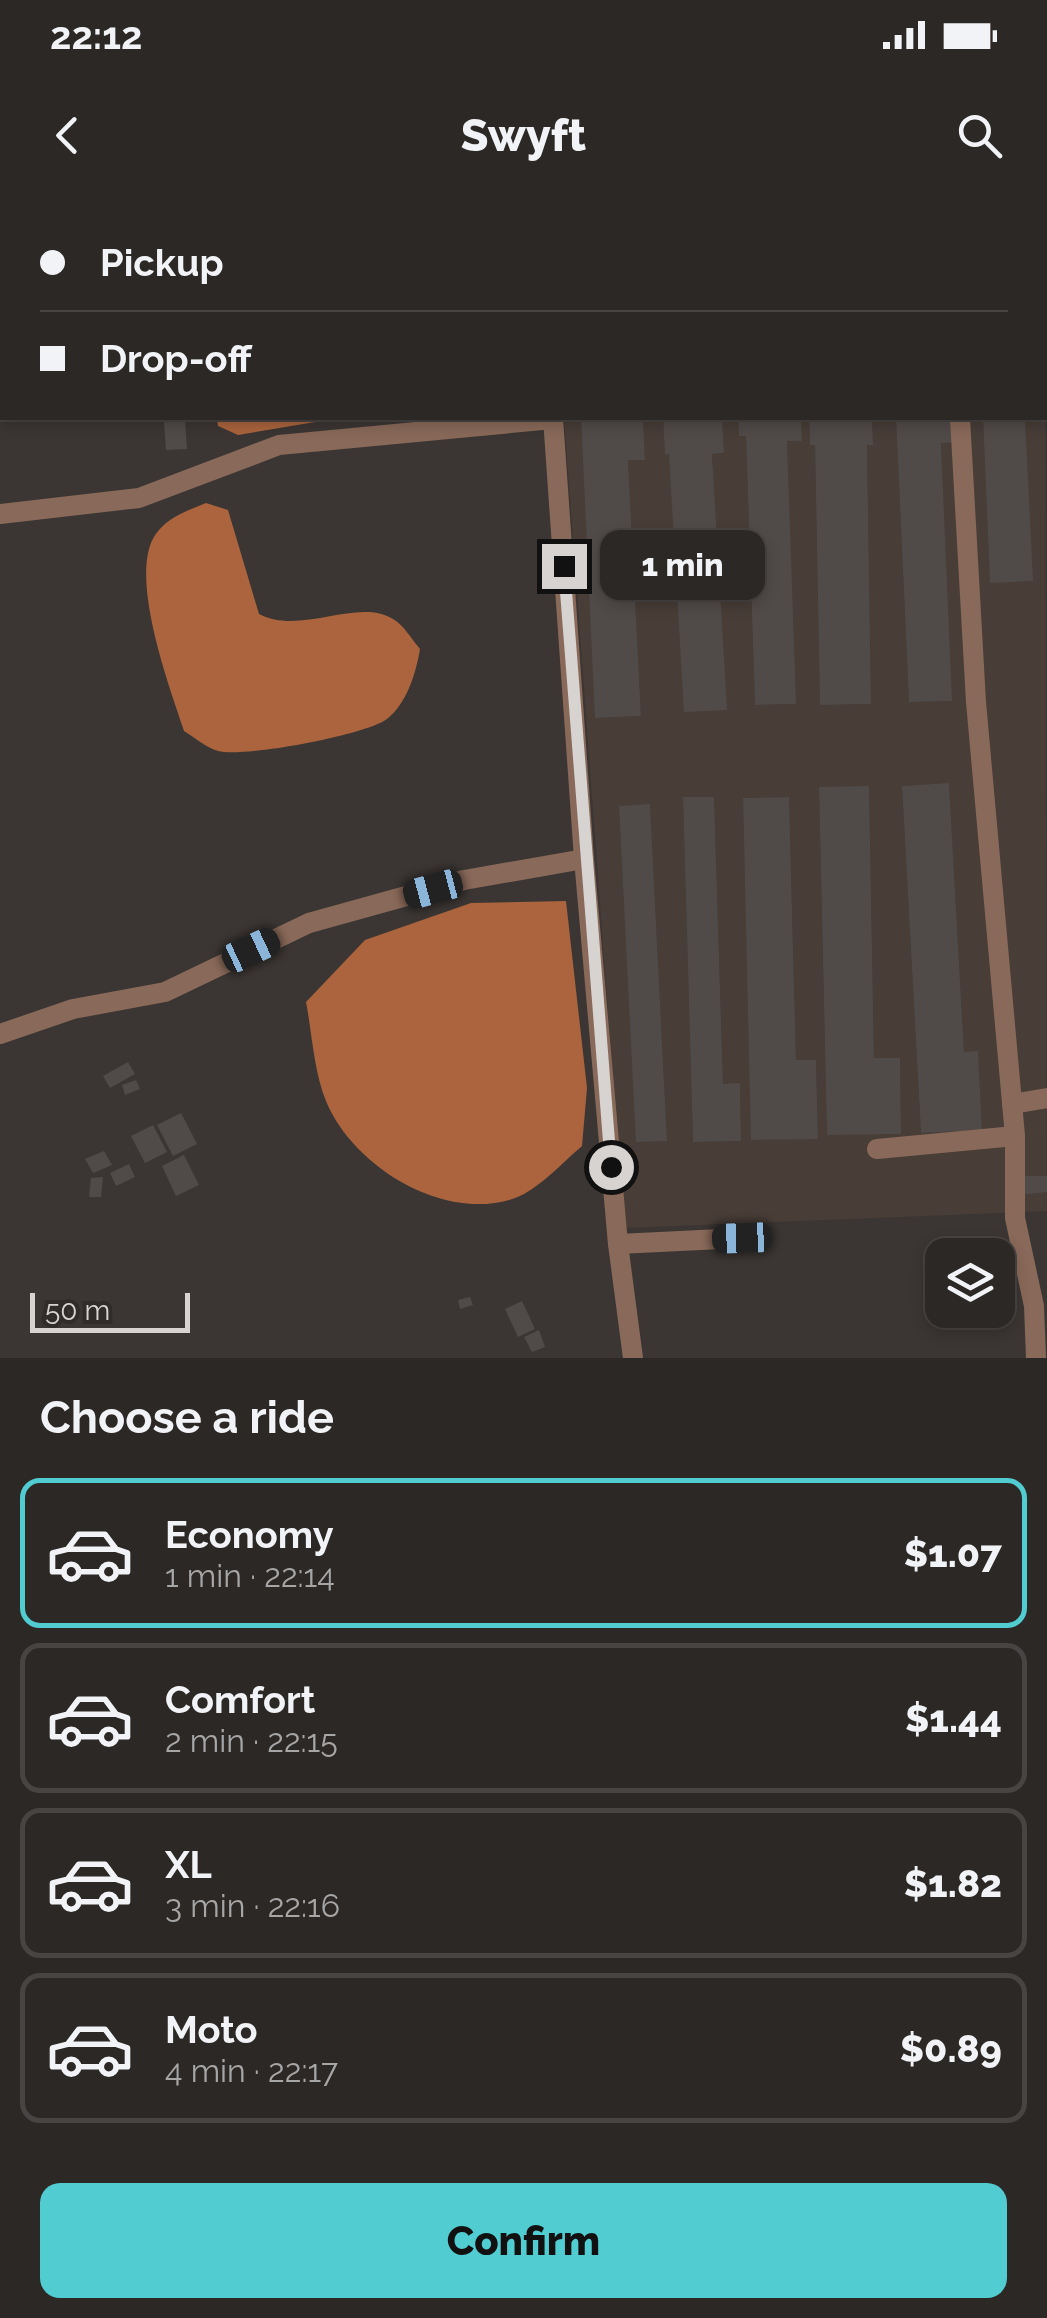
<!DOCTYPE html>
<html lang="en">
<head>
<meta charset="utf-8">
<style>
  :root { --surface:#2c2826; --page:#34302e; --text:#f1f3f6; --muted:#a6a6a7; --line:#484443; --accent:#51ccd1 }
  body { margin:0; font-family:Raleway,sans-serif; background:var(--page); color:var(--text); height:100vh; display:flex; flex-direction:column; font-size:38px; white-space:nowrap }
  * { box-sizing:border-box; margin:0 }
  p { font-size:32px; color:var(--muted) }
  .icon { flex:none; width:55px; height:55px; fill:none; stroke:currentColor; stroke-width:2; stroke-linecap:round; stroke-linejoin:round }
  .map { position:relative; height:1158px; overflow:hidden }
  .sheet { display:flex; flex-direction:column; background:var(--surface); flex:1 }
  .sheet>* { flex:none }
  .guide { position:absolute; left:0px; top:0px; width:1048px; height:220px; box-shadow:0 5px 15px #0003,0 0 0 2px var(--line); display:grid; align-content:center; height:220px; padding:0 40px; background:var(--surface) }
  .controls { position:absolute; left:925px; top:1038px; display:grid; gap:20px }
  .controls a { display:grid; place-items:center; width:90px; height:90px; border-radius:20px; background:var(--surface); box-shadow:0 5px 15px #0003,0 0 0 2px var(--line); font-size:50px }
  .scale { position:absolute; left:30px; bottom:25px; width:160px; box-sizing:border-box; padding-left:10px; border:5px solid #d6d3d1; border-top:0; font-size:28px; line-height:35px; white-space:nowrap; color:#d6d3d1; -webkit-text-stroke:8px #302c29; paint-order:stroke }
  .end { position:absolute; width:45px; height:45px; margin:-22px; border:12px solid #d6d3d1; background:#111; box-shadow:0 0 0 5px #111 }
  .from { border-radius:50% }
  .bubble { position:absolute; height:70px; border-radius:20px; background:var(--surface); box-shadow:0 5px 15px #0003,0 0 0 2px var(--line); font-size:32px; font-weight:800; line-height:70px; text-align:center }
  .car { position:absolute; width:30px; height:60px; margin:-30px -15px; border-radius:12px; box-shadow:0 0 8px 2px #0007; background:linear-gradient(#222 24%,#8ab4d8 0 40%,#222 0 76%,#8ab4d8 0 86%,#222 0) }
  .guide b { display:flex; align-items:center; gap:35px; height:95px; font-size:38px }
  .guide b+b { border-top:2px solid var(--line) }
  .guide i { width:25px; height:25px; background:var(--text) }
  ul { padding:0; list-style:none }
  li { display:flex; align-items:center; gap:30px; height:150px; margin:0 20px 15px; padding:0 20px; border:5px solid var(--line); border-radius:20px }
  li div { flex:1 }
  li b { display:block; font-size:38px }
  li em { font-style:normal; font-weight:800 }
  li.on { border-color:var(--accent) }
  li>.icon { width:90px; height:90px; stroke-width:1.5 }
  h2 { padding:0 40px; font-size:45px; line-height:120px }
  .action { display:flex; gap:20px; margin-top:auto; padding:20px 40px }
  .action a { flex:1; height:115px; border-radius:20px; background:var(--accent); color:#111; font-size:40px; font-weight:800; line-height:115px; text-align:center }
  .status { display:flex; justify-content:space-between; align-items:center; height:70px; padding:0 50px; background:var(--surface); direction:ltr }
  .status svg { height:28px; fill:currentColor }
  header { display:flex; justify-content:space-between; align-items:center; height:130px; padding:0 40px; background:var(--surface); font-size:45px; font-weight:800 }
  .map>svg:first-child { display:block }
  .built { fill:#483d37; fill-rule:evenodd }
  .water { fill:#ab643d }
  .building { fill:#504b49 }
  .lines { fill:none; stroke-linecap:round; stroke-linejoin:round }
  .street { stroke:#896959; stroke-width:20 }
  .route { stroke:#d6d3d1; stroke-width:12 }
</style>
</head>
<body>
<div class="status"><b>22:12</b><svg viewBox="0 0 49 12"><path d="M0 12V9h3v3zM5 12V6h3v6zM10 12V3h3v9zM15 12V0h3v12zM26 1h20v11H26zM47 4h2v5h-2z"/></svg></div>
<header><svg class="icon" aria-label="back" viewBox="0 0 24 24"><path d="M15 5l-7 7 7 7"/></svg>Swyft<svg class="icon" aria-label="search" viewBox="0 0 24 24"><circle cx="10" cy="10" r="6"/><path d="M15 15l6 6"/></svg></header>
<div class="map">
<svg width="1047" height="1158" viewBox="0 0 1047 1158">
  <rect width="100%" height="100%" fill="#3b3633"/>
  <!-- built -->
  <g class="built">
    <polygon points="548,0 1047,0 1047,38 1045,2"/>
    <path d="M1045 43 1047 1011 624 1028 564 218H581L596 518 641 516 628 260 645 259 643 218H663L665 254H669L726 509 712 254 724 253 722 218H738L739 236H746L755 505 795 504 787 241 802 240 801 218H809L810 245H815L820 505 871 504 867 245 873 244 872 218H896L909 502 951 501 941 243 956 218H983L990 382 1032 381 1025 218H1045ZM949 584 964 852H978L982 929 921 933 902 586ZM869 587 874 858 900 859 901 933 827 935 819 588ZM683 597 714 598 723 884H740L741 941 693 942ZM789 597 796 860H816L818 938 752 940 743 598ZM650 605 667 940 637 942 619 606Z"/>
  </g>
  <!-- water -->
  <g class="water">
    <polygon points="298,0 510,0 510,2 297,2"/>
    <polygon points="217,218 339,218 238,235 218,226"/>
    <path d="M206 303 228 310 259 414C301 436 357 397 393 419 403 424 413 441 420 449 416 473 407 503 387 519 366 535 243 558 218 551 207 548 194 537 184 531 170 488 124 367 159 330 171 316 189 310 206 303Z"/>
    <path d="M566 701 587 888 582 946C563 962 538 990 515 998 445 1023 353 967 326 901 314 872 312 833 306 802L365 740 471 703Z"/>
  </g>
  <!-- building -->
  <g class="building">
    <polygon points="581,218 643,218 645,260 628,260 641,516 595,518"/>
    <polygon points="663,218 722,218 724,253 712,254 727,510 684,512 669,254 665,255"/>
    <polygon points="738,218 801,218 802,241 787,241 796,504 755,505 746,236 739,236"/>
    <polygon points="809,218 872,218 873,245 867,245 871,504 820,505 815,245 810,245"/>
    <polygon points="896,218 956,218 957,242 941,243 952,501 909,502"/>
    <polygon points="983,218 1025,218 1033,381 990,383"/>
    <polygon points="185,220 187,249 166,250 164,222"/>
    <polygon points="949,583 964,852 978,851 982,930 921,933 902,586"/>
    <polygon points="869,586 874,858 900,858 901,934 827,935 819,587"/>
    <polygon points="683,597 714,597 723,884 740,883 741,941 693,942"/>
    <polygon points="789,597 796,860 816,860 818,939 751,940 743,598"/>
    <polygon points="650,604 667,941 636,942 619,606"/>
    <polygon points="128,862 135,874 110,888 103,876"/>
    <polygon points="136,880 140,889 125,895 122,885"/>
    <polygon points="181,913 197,944 173,956 157,925"/>
    <polygon points="153,925 167,952 145,963 131,936"/>
    <polygon points="104,951 112,965 93,973 85,959"/>
    <polygon points="184,955 199,985 176,996 162,966"/>
    <polygon points="129,964 135,977 116,986 110,973"/>
    <polygon points="1017,976 1047,976 1047,992 1017,995"/>
    <polygon points="103,977 101,997 89,997 91,978"/>
    <polygon points="470,1097 473,1105 460,1109 458,1100"/>
    <polygon points="522,1101 535,1129 518,1137 505,1109"/>
    <polygon points="539,1130 545,1147 532,1152 524,1137"/>
  </g>
  <g class="lines">
    <!-- street -->
    <g class="street">
      <polyline points="536,0 536,2"/>
      <polyline points="948,0 948,2"/>
      <polyline points="960,218 976,502 1015,936 1015,1018 1034,1106 1036,1158"/>
      <polyline points="0,314 139,298 279,245 553,219"/>
      <polyline points="584,659 618,1044 633,1158"/>
      <polyline points="0,834 73,809 165,792 309,723 464,680 584,659 553,218"/>
      <polyline points="1012,904 1047,898"/>
      <polyline points="877,949 1015,936"/>
      <polyline points="618,1044 742,1038"/>
    </g>
  </g>
  <g class="lines">
    <!-- route -->
    <polyline class="route" points="564,366 611,967"/>
  </g>
</svg>
<div class="controls">
<a><svg class="icon" aria-label="layers" viewBox="0 0 24 24"><path d="M12 4l9 5-9 5-9-5zM3 14l9 5 9-5"/></svg></a>
</div>
<div class="scale">50 m</div>
<i class="end from" style="left:611px;top:967px"></i>
<i class="end" style="left:564px;top:366px"></i>
<div class="bubble" style="left:600px;top:330px;width:165px">1 min</div>
<i class="car" style="left:433px;top:689px;rotate:255deg"></i>
<i class="car" style="left:251px;top:750px;rotate:65deg"></i>
<i class="car" style="left:742px;top:1038px;rotate:268deg"></i>
<div class="guide">
<b><i class="from"></i>Pickup</b>
<b><i></i>Drop-off</b>
</div>
</div>
<section class="sheet">
<h2>Choose a ride</h2>
<ul>
<li class="on"><svg class="icon" aria-label="car" viewBox="0 0 24 24"><path d="M5 17H2v-5l4-1 3-4h7l3 4 3 1v5h-3M9 17h6M6 11h13"/><circle cx="7" cy="17" r="2"/><circle cx="17" cy="17" r="2"/></svg><div><b>Economy</b><p>1 min · 22:14</p></div><em>$1.07</em></li>
<li><svg class="icon" aria-label="car" viewBox="0 0 24 24"><path d="M5 17H2v-5l4-1 3-4h7l3 4 3 1v5h-3M9 17h6M6 11h13"/><circle cx="7" cy="17" r="2"/><circle cx="17" cy="17" r="2"/></svg><div><b>Comfort</b><p>2 min · 22:15</p></div><em>$1.44</em></li>
<li><svg class="icon" aria-label="car" viewBox="0 0 24 24"><path d="M5 17H2v-5l4-1 3-4h7l3 4 3 1v5h-3M9 17h6M6 11h13"/><circle cx="7" cy="17" r="2"/><circle cx="17" cy="17" r="2"/></svg><div><b>XL</b><p>3 min · 22:16</p></div><em>$1.82</em></li>
<li><svg class="icon" aria-label="car" viewBox="0 0 24 24"><path d="M5 17H2v-5l4-1 3-4h7l3 4 3 1v5h-3M9 17h6M6 11h13"/><circle cx="7" cy="17" r="2"/><circle cx="17" cy="17" r="2"/></svg><div><b>Moto</b><p>4 min · 22:17</p></div><em>$0.89</em></li>
</ul>
<div class="action"><a>Confirm</a></div>
</section>
</body>
</html>
